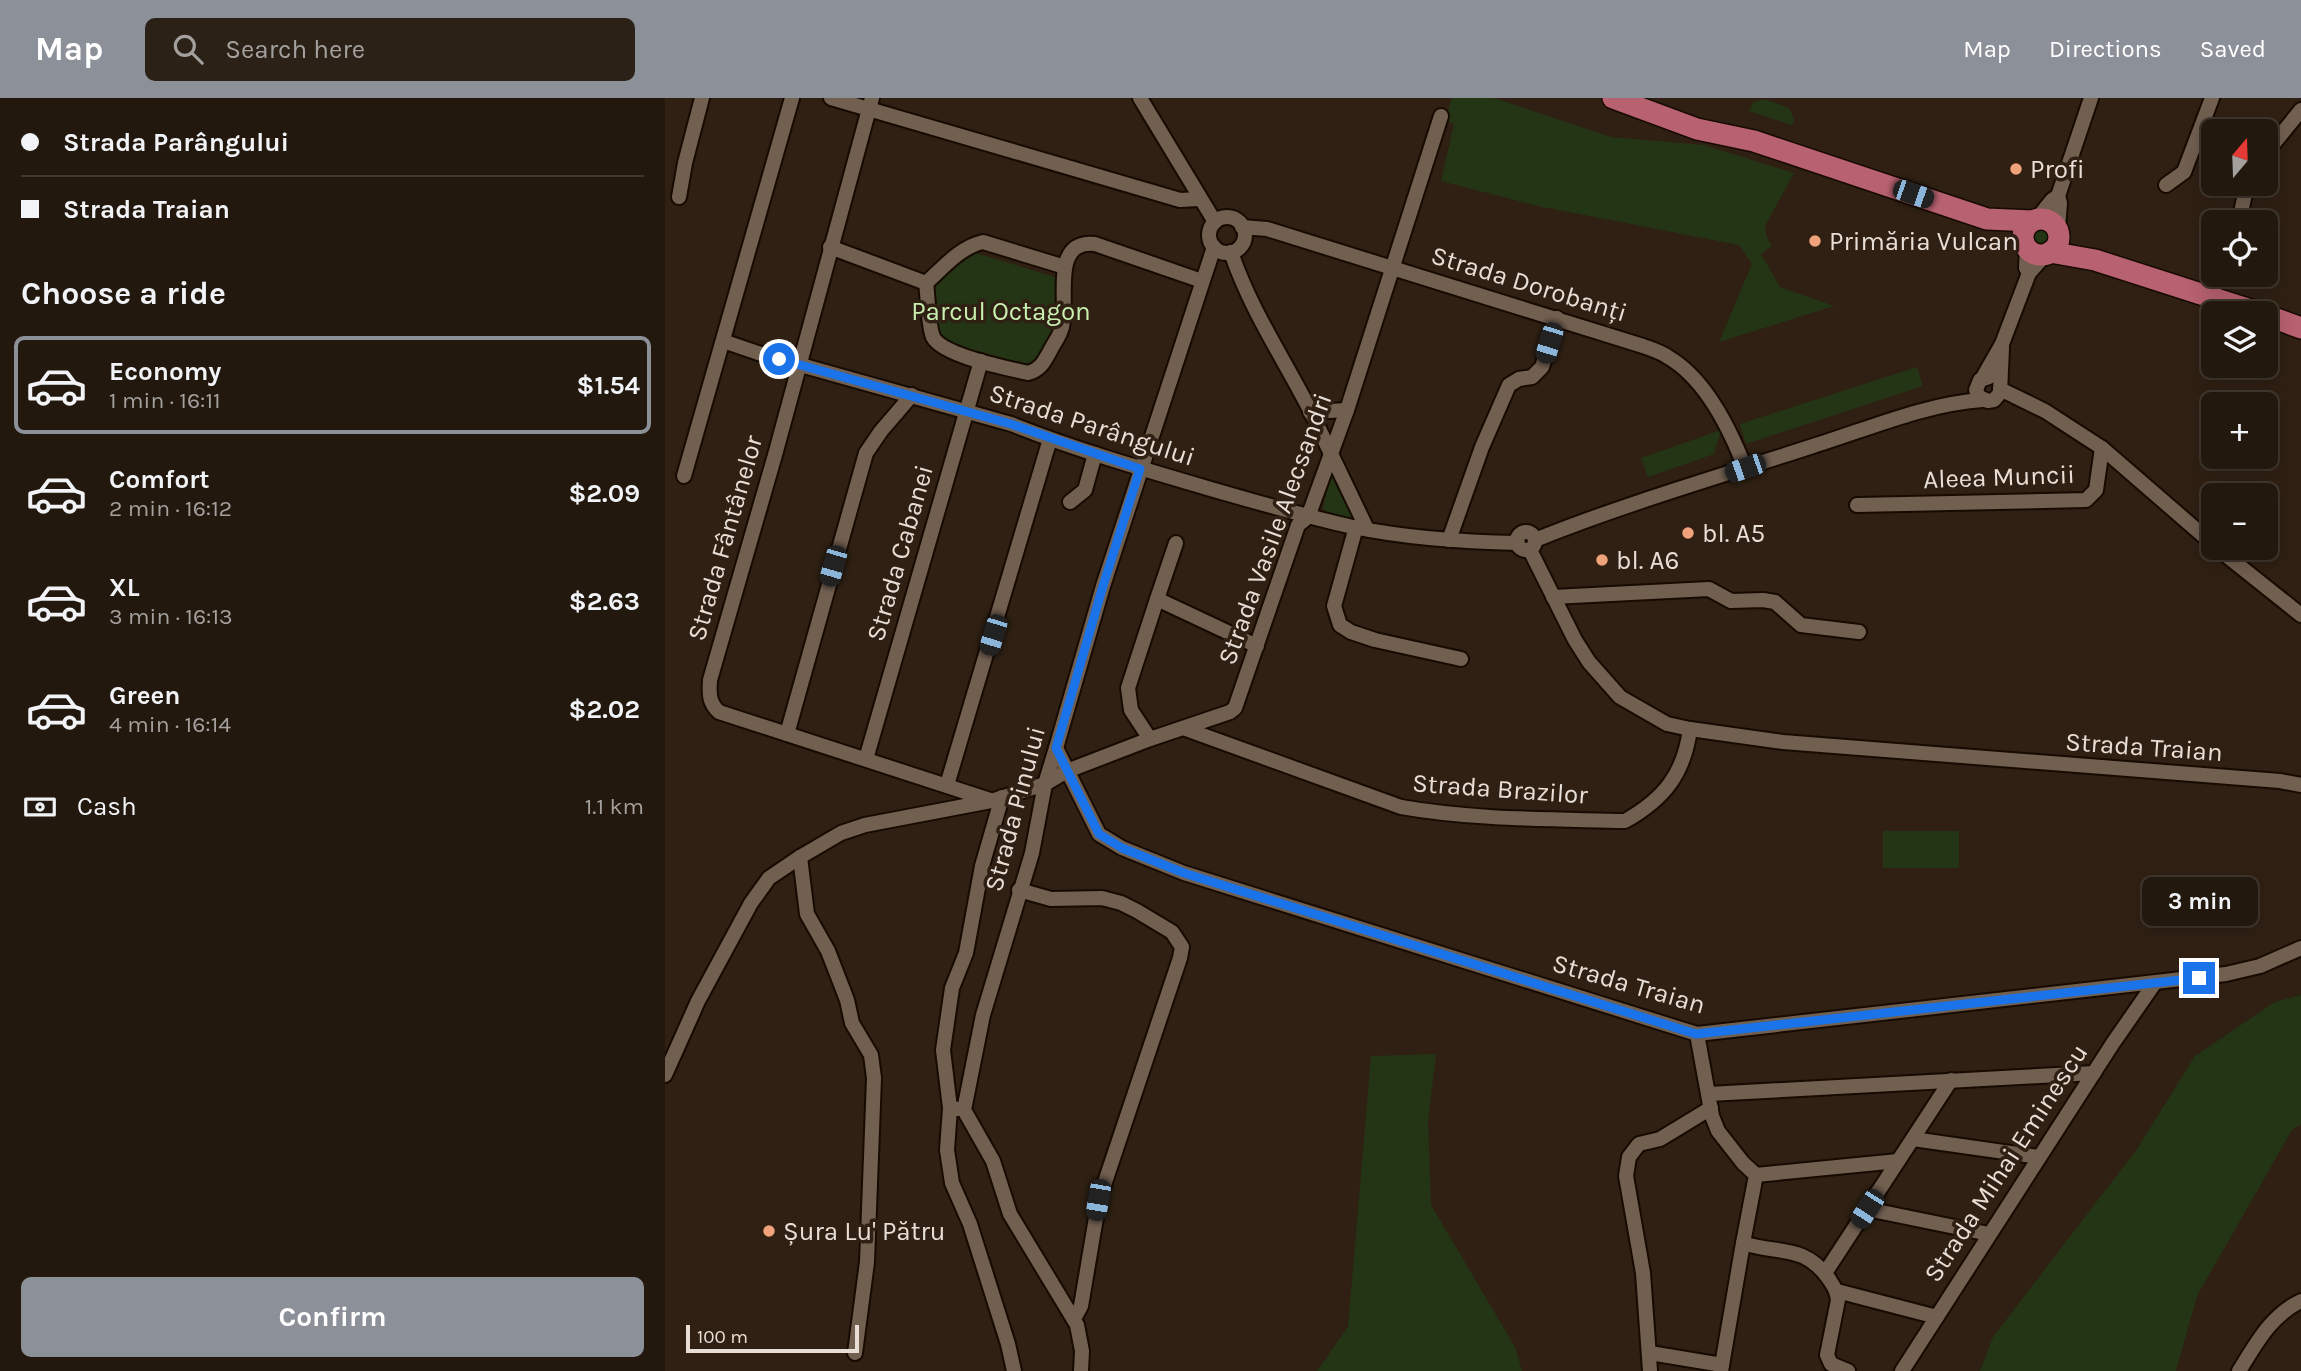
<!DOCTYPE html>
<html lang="en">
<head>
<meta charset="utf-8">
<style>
  :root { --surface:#23180e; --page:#2b2117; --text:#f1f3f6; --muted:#a3a09e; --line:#40372e; --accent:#8c9099 }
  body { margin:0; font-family:Karla,sans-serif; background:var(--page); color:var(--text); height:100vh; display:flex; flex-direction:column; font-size:26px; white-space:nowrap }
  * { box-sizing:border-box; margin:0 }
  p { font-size:23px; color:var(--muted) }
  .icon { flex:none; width:38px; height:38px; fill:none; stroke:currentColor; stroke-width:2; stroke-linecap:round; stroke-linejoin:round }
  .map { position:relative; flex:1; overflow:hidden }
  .details { display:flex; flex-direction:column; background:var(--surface); width:665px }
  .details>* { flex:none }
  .banner { display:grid; align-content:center; height:154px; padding:0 21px; background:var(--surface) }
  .needle { width:46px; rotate:19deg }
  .controls { position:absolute; left:1536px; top:21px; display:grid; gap:14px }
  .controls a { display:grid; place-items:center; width:77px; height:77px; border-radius:10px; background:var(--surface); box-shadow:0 4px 18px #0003,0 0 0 2px var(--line); font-size:35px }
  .scale { position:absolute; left:21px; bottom:18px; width:173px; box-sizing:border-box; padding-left:7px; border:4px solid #e9ded6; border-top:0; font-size:19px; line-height:24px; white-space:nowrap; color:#e9ded6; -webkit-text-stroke:5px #2f2013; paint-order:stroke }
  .end { position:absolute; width:32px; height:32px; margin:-16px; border:9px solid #1a73e8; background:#fff; box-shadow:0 0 0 4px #fff }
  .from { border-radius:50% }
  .bubble { position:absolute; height:49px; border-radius:10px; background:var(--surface); box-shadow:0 4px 18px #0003,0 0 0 2px var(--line); font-size:23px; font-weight:700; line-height:49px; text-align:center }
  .car { position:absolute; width:21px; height:42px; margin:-21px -10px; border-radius:9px; box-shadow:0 0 5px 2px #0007; background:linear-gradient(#222 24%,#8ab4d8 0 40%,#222 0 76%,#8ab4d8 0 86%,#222 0) }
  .banner b { display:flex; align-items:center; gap:24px; height:66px; font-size:26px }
  .banner b+b { border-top:2px solid var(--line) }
  .banner i { width:18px; height:18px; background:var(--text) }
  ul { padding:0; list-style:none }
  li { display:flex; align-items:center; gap:21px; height:98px; margin:0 14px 10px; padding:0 7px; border:4px solid transparent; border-radius:10px }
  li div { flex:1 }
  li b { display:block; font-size:26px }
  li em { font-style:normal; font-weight:700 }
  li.current { border-color:var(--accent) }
  li>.icon { width:63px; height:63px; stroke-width:1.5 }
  h2 { padding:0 21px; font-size:32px; line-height:84px }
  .pay { display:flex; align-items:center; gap:18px; height:77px; padding:0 21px; font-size:26px }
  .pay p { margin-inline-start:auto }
  .cta { display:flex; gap:14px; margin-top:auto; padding:14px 21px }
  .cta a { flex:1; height:80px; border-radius:10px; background:var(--accent); color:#fff; font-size:28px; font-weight:700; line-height:80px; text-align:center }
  header { display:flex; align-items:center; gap:42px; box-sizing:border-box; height:98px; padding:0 35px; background:var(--accent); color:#fff }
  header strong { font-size:33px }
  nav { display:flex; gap:38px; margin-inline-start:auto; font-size:24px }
  .search { width:490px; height:63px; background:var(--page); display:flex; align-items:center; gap:18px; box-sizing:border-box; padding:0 24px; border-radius:10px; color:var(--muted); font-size:26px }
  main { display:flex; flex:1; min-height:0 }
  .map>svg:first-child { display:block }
  .green { fill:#233514 }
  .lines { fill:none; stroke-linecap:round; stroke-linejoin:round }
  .street-casing { stroke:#170a01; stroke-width:18 }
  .primary-casing { stroke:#170a01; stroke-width:24 }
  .street { stroke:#715f50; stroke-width:14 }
  .primary { stroke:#b86170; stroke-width:21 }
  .route { stroke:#1a73e8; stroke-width:9 }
  .poi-dot { fill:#f0a27a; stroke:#2f2013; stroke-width:2.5 }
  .labels { text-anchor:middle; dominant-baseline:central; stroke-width:7; stroke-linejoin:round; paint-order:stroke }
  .poi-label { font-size:26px; fill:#e9ded6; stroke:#2f2013; text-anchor:start }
  .street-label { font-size:26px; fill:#e9ded6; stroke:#2f2013 }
  .park-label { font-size:26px; fill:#c9efb0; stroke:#2f2013 }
</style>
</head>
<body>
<header>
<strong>Map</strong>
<div class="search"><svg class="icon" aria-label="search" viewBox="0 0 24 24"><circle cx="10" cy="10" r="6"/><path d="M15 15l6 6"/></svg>Search here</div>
<nav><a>Map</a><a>Directions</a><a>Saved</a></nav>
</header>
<main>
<section class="details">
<div class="banner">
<b><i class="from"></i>Strada Parângului</b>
<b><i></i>Strada Traian</b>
</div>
<h2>Choose a ride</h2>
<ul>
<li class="current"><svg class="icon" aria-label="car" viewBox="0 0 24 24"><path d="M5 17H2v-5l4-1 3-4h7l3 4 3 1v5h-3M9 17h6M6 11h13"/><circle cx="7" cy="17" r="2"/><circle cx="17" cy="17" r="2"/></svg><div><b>Economy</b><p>1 min · 16:11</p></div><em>$1.54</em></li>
<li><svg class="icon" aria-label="car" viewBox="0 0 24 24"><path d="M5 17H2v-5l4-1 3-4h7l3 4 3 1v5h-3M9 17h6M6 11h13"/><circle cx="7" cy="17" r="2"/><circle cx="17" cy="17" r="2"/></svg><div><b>Comfort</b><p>2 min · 16:12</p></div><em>$2.09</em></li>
<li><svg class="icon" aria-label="car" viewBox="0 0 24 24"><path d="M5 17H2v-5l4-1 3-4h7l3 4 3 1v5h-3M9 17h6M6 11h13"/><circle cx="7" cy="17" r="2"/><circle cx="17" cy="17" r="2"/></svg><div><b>XL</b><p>3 min · 16:13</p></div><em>$2.63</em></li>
<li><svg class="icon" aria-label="car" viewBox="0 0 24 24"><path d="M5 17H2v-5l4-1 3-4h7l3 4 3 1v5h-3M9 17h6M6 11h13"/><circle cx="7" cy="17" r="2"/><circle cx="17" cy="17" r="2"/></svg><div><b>Green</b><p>4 min · 16:14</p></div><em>$2.02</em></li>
</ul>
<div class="pay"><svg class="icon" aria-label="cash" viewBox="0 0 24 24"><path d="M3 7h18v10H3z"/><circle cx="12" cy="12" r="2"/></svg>Cash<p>1.1 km</p></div>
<div class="cta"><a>Confirm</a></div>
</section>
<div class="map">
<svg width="1636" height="1273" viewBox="0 0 1636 1273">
  <rect width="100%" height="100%" fill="#2f2013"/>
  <!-- green -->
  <g class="green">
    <polygon points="787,0 829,0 946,39 1039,47 1129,75 1100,128 1101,137 1107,148 1096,156 1115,189 1169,208 1054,244 1087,166 1074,147 873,108 776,83 789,26 780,23"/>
    <polygon points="1099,1 1124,10 1129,21 1127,27 1084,13 1088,4"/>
    <circle cx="1377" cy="139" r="10"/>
    <path d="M304 153 393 180C393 215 395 248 363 271L284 248 270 233 266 190Z"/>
    <polygon points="1252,269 1258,288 1081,346 1075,326"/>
    <polygon points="1056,332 1049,356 983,379 976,360"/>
    <polygon points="668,380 671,382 689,418 687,421 661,414 658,410 664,382"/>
    <rect x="1218" y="733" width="76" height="37"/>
    <polygon points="1636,897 1636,1026 1627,1032 1532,1198 1511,1273 1315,1273 1328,1239 1472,1051 1530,958 1610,904"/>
    <polygon points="771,956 763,1023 766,1107 850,1249 857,1273 652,1273 683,1229 706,958"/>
  </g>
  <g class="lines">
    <defs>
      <g id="street">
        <polyline points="166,0 515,102 534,101"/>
        <path d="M207 0 110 357 45 582C44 596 44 605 54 614L325 702"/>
        <polyline points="475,0 550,124"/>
        <polyline points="1601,55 1636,12"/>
        <polyline points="1501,87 1519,74 1547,0"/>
        <polyline points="14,99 20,65 37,0"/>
        <circle cx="562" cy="137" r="18"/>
        <polyline points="1371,122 1387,102 1393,98"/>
        <polyline points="1574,124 1582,86"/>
        <path d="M577 129 602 131 978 248C986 251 996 254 1003 259 1041 281 1065 331 1080 370"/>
        <polyline points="1393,131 1395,105 1393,98 1426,0"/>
        <polyline points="165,149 261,185"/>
        <polyline points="1362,149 1361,170 1364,175"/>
        <path d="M566 154C585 211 619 261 646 314 665 353 683 392 702 431"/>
        <path d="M261 185C263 199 263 227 268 239 278 258 342 270 363 275 375 272 379 264 385 253 389 245 395 238 397 229 404 201 385 142 430 146L537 183"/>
        <path d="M261 185C278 170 295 149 318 144L400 169"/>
        <polyline points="1546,198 1554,177"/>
        <path d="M58 243 93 255 346 326C409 351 474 370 539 389 588 403 638 418 688 429 742 440 798 444 853 445"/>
        <polyline points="1324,279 1315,282 1311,292 1314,299 1323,303 1329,302 1335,295 1337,250"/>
        <polyline points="1317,281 1337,246 1364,175 1382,155"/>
        <polyline points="1335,291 1380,313 1437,350 1549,447"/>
        <polyline points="645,314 682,312"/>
        <polyline points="19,378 127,0"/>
        <polyline points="405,404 420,392 430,356"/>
        <polyline points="1192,407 1421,402 1431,392 1437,350"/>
        <polyline points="691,429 669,508 675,527 686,534 710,542 796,561"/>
        <circle cx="861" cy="443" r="9"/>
        <polyline points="784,442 817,349 844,287 854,281 867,279 877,269 892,220"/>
        <path d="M870 442C959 406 1056 378 1148 348 1203 331 1260 306 1317 302"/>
        <polyline points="1552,450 1636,517"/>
        <polyline points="865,452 910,542 924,564 955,599 1002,626 1025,631 1118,644 1615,683 1636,687"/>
        <polyline points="888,499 1044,491 1066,503 1098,502 1110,504 1136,527 1194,534"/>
        <polyline points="492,501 511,445"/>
        <path d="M518 630 736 709C810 722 885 721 960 723 999 701 1019 676 1025 631"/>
        <polyline points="122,636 201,355 216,333 247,297"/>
        <polyline points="485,641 466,612 463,590 492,501 592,548"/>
        <polyline points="391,650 434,736 457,750 519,775 1032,936 1561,876 1595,868 1636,850"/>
        <polyline points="201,661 316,263"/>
        <polyline points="282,687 385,341"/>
        <polyline points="135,759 142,816 163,853 182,902 187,925 206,957 209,980 202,1164 190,1255"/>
        <polyline points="354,792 386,801 437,800 456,805 472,813 507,834 517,849 515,860 434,1102 416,1208 409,1221"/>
        <path d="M1032 936 1047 1018 1053 1033 1078 1065 1091 1077 1078 1145C1112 1157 1139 1145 1164 1181 1169 1189 1172 1193 1173 1202L1162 1257 1166 1266 1183 1273"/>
        <polyline points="0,977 33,903 86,805 104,780 135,759 176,735 200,727 326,703 380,686 402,673 485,641 565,614 570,610 633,427 643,419 682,312 776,18"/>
        <polyline points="1044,996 1429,975"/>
        <polyline points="285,1010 278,952 287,890 301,855 317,768 337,699"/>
        <polyline points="293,1011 285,1010 282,1052 287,1085 305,1126 343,1246 349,1273"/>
        <polyline points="1248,1041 1374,1059"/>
        <polyline points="1091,1077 1233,1063"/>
        <polyline points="1202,1111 1324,1136"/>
        <polyline points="1160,1175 1286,982"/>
        <polyline points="1172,1193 1272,1219"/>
        <polyline points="985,1255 1057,1267"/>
        <polyline points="416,1273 417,1253 412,1227 345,1116 328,1063 299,1012 318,917 367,755 380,686 391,650 438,488 549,149"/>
        <polyline points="985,1273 978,1175 961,1078 964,1059 974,1046 995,1041 1046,1010"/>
        <polyline points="1056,1273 1078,1145"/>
        <polyline points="1237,1273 1448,945 1489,886"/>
        <path d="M1574 1273C1591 1246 1606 1217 1636 1203"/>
      </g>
      <g id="primary">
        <polyline points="948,0 1032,31 1089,43 1322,121 1367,123"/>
        <circle cx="1376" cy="139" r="18"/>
        <polyline points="1385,154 1430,162 1595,215"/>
        <polyline points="1601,217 1636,230"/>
      </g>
    </defs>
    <!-- street casing -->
    <use href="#street" class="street-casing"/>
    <!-- primary casing -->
    <use href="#primary" class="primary-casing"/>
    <!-- street -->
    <use href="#street" class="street"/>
    <!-- primary -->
    <use href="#primary" class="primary"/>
  </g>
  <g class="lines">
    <!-- route -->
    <polyline class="route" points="114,261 346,326 475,371 438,488 391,650 434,736 457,750 519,775 1031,936 1534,880"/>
  </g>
  <!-- markers -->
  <g class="poi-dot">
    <circle cx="1351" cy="71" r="7"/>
    <circle cx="1150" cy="143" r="7"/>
    <circle cx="1023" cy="435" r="7"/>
    <circle cx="937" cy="462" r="7"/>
    <circle cx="104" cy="1133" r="7"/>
  </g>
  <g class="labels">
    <!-- poi labels -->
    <g class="poi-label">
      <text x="1365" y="71">Profi</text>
      <text x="1164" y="143">Primăria Vulcan</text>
      <text x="1037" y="435">bl. A5</text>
      <text x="951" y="462">bl. A6</text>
      <text x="118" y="1133">Șura Lu' Pătru</text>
    </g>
    <!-- street labels -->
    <g class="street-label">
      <text transform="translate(864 186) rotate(17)">Strada Dorobanți</text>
      <text transform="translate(427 327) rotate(18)">Strada Parângului</text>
      <text transform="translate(1334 379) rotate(-2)">Aleea Muncii</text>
      <text transform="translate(610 431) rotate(-70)">Strada Vasile Alecsandri</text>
      <text transform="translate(60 440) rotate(-74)">Strada Fântânelor</text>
      <text transform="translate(235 455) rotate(-74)">Strada Cabanei</text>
      <text transform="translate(1479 649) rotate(4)">Strada Traian</text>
      <text transform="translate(835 691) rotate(4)">Strada Brazilor</text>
      <text transform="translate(350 711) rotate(-75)">Strada Pinului</text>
      <text transform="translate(964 886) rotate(16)">Strada Traian</text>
      <text transform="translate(1341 1065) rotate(-57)">Strada Mihai Eminescu</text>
    </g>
    <!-- park labels -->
    <g class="park-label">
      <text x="336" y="213">Parcul Octagon</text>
    </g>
  </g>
</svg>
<div class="controls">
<a><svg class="needle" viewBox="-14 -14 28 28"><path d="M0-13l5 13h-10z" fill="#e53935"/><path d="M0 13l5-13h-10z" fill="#a3a09e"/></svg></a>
<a><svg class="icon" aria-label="locate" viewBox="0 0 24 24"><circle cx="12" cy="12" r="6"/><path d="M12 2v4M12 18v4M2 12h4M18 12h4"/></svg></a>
<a><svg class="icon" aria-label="layers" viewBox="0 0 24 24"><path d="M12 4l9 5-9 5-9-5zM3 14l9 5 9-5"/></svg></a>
<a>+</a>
<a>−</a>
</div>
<div class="scale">100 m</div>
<i class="end from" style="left:114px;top:261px"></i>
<i class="end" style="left:1534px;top:880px"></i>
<div class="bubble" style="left:1477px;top:779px;width:116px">3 min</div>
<i class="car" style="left:1248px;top:96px;rotate:109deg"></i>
<i class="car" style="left:884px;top:245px;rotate:197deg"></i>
<i class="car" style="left:1080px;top:370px;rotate:251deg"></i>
<i class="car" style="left:168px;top:468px;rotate:196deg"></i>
<i class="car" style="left:328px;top:537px;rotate:197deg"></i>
<i class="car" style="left:433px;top:1102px;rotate:190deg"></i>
<i class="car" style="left:1202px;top:1111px;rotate:213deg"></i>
</div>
</main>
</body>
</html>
